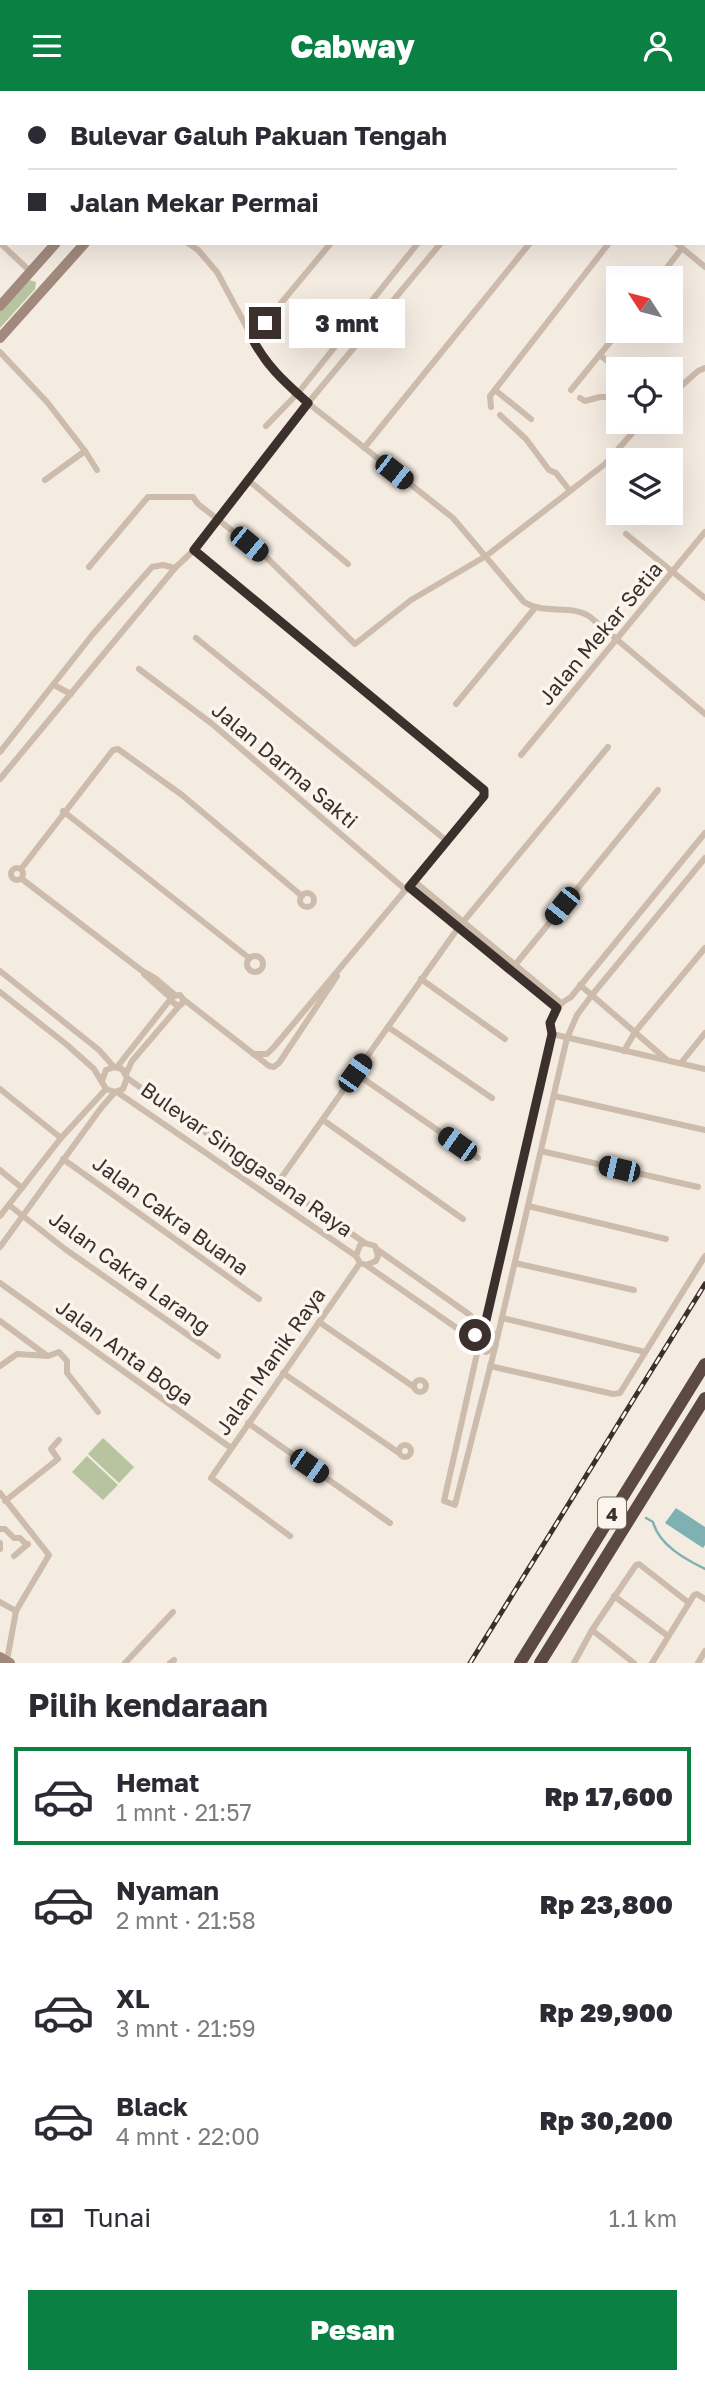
<!DOCTYPE html>
<html lang="id">
<head>
<meta charset="utf-8">
<style>
  :root { --surface:#fff; --page:#f2f2f3; --text:#2b2b33; --muted:#7c7c81; --line:#e1e1e2; --accent:#0b8043 }
  body { margin:0; font-family:"Golos Text",sans-serif; background:var(--page); color:var(--text); height:100vh; display:flex; flex-direction:column; font-size:26px; white-space:nowrap }
  * { box-sizing:border-box; margin:0 }
  p { font-size:23px; color:var(--muted) }
  .icon { flex:none; width:38px; height:38px; fill:none; stroke:currentColor; stroke-width:2; stroke-linecap:round; stroke-linejoin:round }
  .map { position:relative; height:1572px; overflow:hidden }
  .panel { display:flex; flex-direction:column; background:var(--surface); flex:1 }
  .panel>* { flex:none }
  .banner { position:absolute; left:0px; top:0px; width:705px; height:154px; box-shadow:0 7px 28px #0002; display:grid; align-content:center; height:154px; padding:0 28px; background:var(--surface) }
  .needle { width:46px; rotate:306deg }
  .controls { position:absolute; left:606px; top:175px; display:grid; gap:14px }
  .controls a { display:grid; place-items:center; width:77px; height:77px; border-radius:0px; background:var(--surface); box-shadow:0 7px 28px #0002; font-size:35px }
  .end { position:absolute; width:32px; height:32px; margin:-16px; border:9px solid #3b302b; background:#fff; box-shadow:0 0 0 4px #fff }
  .from { border-radius:50% }
  .bubble { position:absolute; height:49px; border-radius:0px; background:var(--surface); box-shadow:0 7px 28px #0002; font-size:23px; font-weight:800; line-height:49px; text-align:center }
  .car { position:absolute; width:21px; height:42px; margin:-21px -10px; border-radius:9px; box-shadow:0 0 5px 2px #0007; background:linear-gradient(#222 24%,#8ab4d8 0 40%,#222 0 76%,#8ab4d8 0 86%,#222 0) }
  .banner b { display:flex; align-items:center; gap:24px; height:66px; font-size:26px }
  .banner b+b { border-top:2px solid var(--line) }
  .banner i { width:18px; height:18px; background:var(--text) }
  ul { padding:0; list-style:none }
  li { display:flex; align-items:center; gap:21px; height:98px; margin:0 14px 10px; padding:0 14px; border:4px solid transparent; border-radius:0px }
  li div { flex:1 }
  li b { display:block; font-size:26px }
  li em { font-style:normal; font-weight:800 }
  li.current { border-color:var(--accent) }
  li>.icon { width:63px; height:63px; stroke-width:1.5 }
  h2 { padding:0 28px; font-size:32px; line-height:84px }
  .pay { display:flex; align-items:center; gap:18px; height:77px; padding:0 28px; font-size:26px }
  .pay p { margin-inline-start:auto }
  .cta { display:flex; gap:14px; margin-top:auto; padding:14px 28px }
  .cta a { flex:1; height:80px; border-radius:0px; background:var(--accent); color:#fff; font-size:28px; font-weight:800; line-height:80px; text-align:center }
  header { display:flex; justify-content:space-between; align-items:center; height:91px; padding:0 28px; background:var(--accent); color:#fff; font-size:32px; font-weight:800 }
  .map>svg:first-child { display:block }
  .green { fill:#b8c4a0 }
  .water { fill:#7fb0b2 }
  .lines { fill:none; stroke-linecap:round; stroke-linejoin:round }
  .stream { stroke:#7fb0b2; stroke-width:2.5 }
  .street { stroke:#cdbbac; stroke-width:6 }
  .secondary { stroke:#a18a7d; stroke-width:10 }
  .highway { stroke:#5c4a42; stroke-width:12 }
  .rail-casing { stroke:#3b302b; stroke-width:5 }
  .rail { stroke:#fbf5ee; stroke-width:2.5; stroke-dasharray:8; stroke-linecap:butt }
  .route { stroke:#3b302b; stroke-width:9 }
  .labels { text-anchor:middle; dominant-baseline:central; stroke-width:7; stroke-linejoin:round; paint-order:stroke }
  .shield { fill:#fbf5ee; stroke:#756b66; stroke-width:2 }
  .shield-label { font-size:19px; font-weight:bold; fill:#3b302b }
  .street-label { font-size:21px; fill:#3b302b; stroke:#fbf5ee }
</style>
</head>
<body>
<header><svg class="icon" aria-label="menu" viewBox="0 0 24 24"><path d="M4 6h16M4 12h16M4 18h16"/></svg>Cabway<svg class="icon" aria-label="person" viewBox="0 0 24 24"><circle cx="12" cy="8" r="4"/><path d="M4 21q1-7 8-7t8 7"/></svg></header>
<div class="map">
<svg width="705" height="1572" viewBox="0 0 705 1572">
  <rect width="100%" height="100%" fill="#f4ebe1"/>
  <!-- green -->
  <g class="green">
    <polygon points="29,189 36,191 35,198 0,237 0,220"/>
    <polygon points="103,1347 134,1376 119,1392 88,1363"/>
    <polygon points="87,1365 118,1394 103,1409 72,1381"/>
  </g>
  <!-- water -->
  <polygon class="water" points="676,1417 705,1436 705,1454 703,1457 665,1432"/>
  <g class="lines">
    <!-- stream -->
    <path class="stream" d="M646 1427 653 1431C659 1454 685 1468 705 1478"/>
    <!-- street -->
    <g class="street">
      <polyline points="368,0 370,2"/>
      <polyline points="487,0 489,2"/>
      <polyline points="585,0 587,2"/>
      <polyline points="680,0 682,2"/>
      <polyline points="445,2 446,0"/>
      <polyline points="537,2 538,0"/>
      <polyline points="558,2 559,0"/>
      <polyline points="704,19 705,20"/>
      <polyline points="0,66 2,65"/>
      <polyline points="704,91 705,92"/>
      <polyline points="0,104 2,106"/>
      <polyline points="0,152 31,181"/>
      <path d="M188 152 198 159 217 181 267 274 308 312 453 427 524 511C545 524 569 513 589 525L705 623"/>
      <polyline points="676,152 705,176"/>
      <polyline points="659,187 682,157"/>
      <polyline points="252,247 331,152"/>
      <polyline points="0,261 47,311 85,360 45,389"/>
      <polyline points="600,264 618,279"/>
      <polyline points="495,299 531,328"/>
      <polyline points="571,299 619,240"/>
      <polyline points="670,305 698,280 705,277"/>
      <polyline points="580,307 585,310 600,306 609,306 618,314"/>
      <polyline points="491,316 490,305 609,152"/>
      <polyline points="500,324 526,348 549,379 556,382 570,400"/>
      <polyline points="266,335 298,302 418,152"/>
      <polyline points="364,357 530,152"/>
      <polyline points="85,360 97,379"/>
      <polyline points="247,388 348,473"/>
      <polyline points="626,443 705,507"/>
      <polyline points="194,459 484,699 484,705 274,956 267,963 253,963"/>
      <polyline points="89,476 148,406 193,406 198,413 266,466 355,553 411,509 486,465 605,373 642,331"/>
      <polyline points="196,547 447,750"/>
      <polyline points="139,578 211,632 406,799"/>
      <polyline points="54,594 71,603"/>
      <polyline points="456,613 534,518"/>
      <polyline points="0,661 93,543 152,476 163,474 175,477"/>
      <polyline points="521,664 705,441"/>
      <polyline points="0,688 175,477 194,459 308,312 441,152"/>
      <polyline points="63,720 249,867"/>
      <circle cx="17" cy="783" r="6"/>
      <polyline points="21,778 113,659 118,658 182,704 302,805"/>
      <polyline points="22,788 141,879 155,887 175,904"/>
      <polyline points="414,790 561,912"/>
      <polyline points="409,796 557,917"/>
      <circle cx="307" cy="809" r="7"/>
      <circle cx="255" cy="873" r="8"/>
      <polyline points="515,874 658,699"/>
      <polyline points="0,880 99,959 114,976"/>
      <polyline points="144,883 172,908"/>
      <polyline points="421,888 505,948"/>
      <polyline points="580,894 666,968"/>
      <polyline points="0,901 66,953 94,978 106,998 115,1001 123,998 127,987 122,978 114,976 106,979 102,990"/>
      <polyline points="183,908 269,975 274,976 279,972 337,885"/>
      <polyline points="388,936 492,1007"/>
      <polyline points="552,943 705,978"/>
      <polyline points="624,960 635,941 705,857"/>
      <polyline points="681,972 705,942"/>
      <polyline points="117,976 173,905 180,904 183,908 182,913 178,915 171,910"/>
      <polyline points="355,982 478,1067"/>
      <polyline points="126,983 132,970 180,914"/>
      <polyline points="127,987 365,1152 375,1155 378,1165 376,1170 366,1174 360,1172 356,1165 360,1154 365,1152"/>
      <polyline points="0,998 61,1047"/>
      <polyline points="117,1001 356,1165"/>
      <polyline points="554,1005 705,1039"/>
      <polyline points="323,1029 463,1128"/>
      <polyline points="541,1060 698,1096"/>
      <polyline points="63,1068 259,1208"/>
      <polyline points="0,1079 22,1097"/>
      <polyline points="279,1090 458,837 608,656"/>
      <polyline points="9,1114 65,1158 218,1265"/>
      <polyline points="528,1115 666,1148"/>
      <polyline points="0,1125 61,1047 106,998"/>
      <polyline points="0,1156 101,1017 115,1001"/>
      <polyline points="378,1159 470,1224 483,1239"/>
      <polyline points="515,1172 634,1199"/>
      <polyline points="366,1174 474,1249"/>
      <polyline points="0,1192 231,1357"/>
      <polyline points="502,1227 645,1261"/>
      <polyline points="0,1230 46,1264"/>
      <polyline points="319,1231 414,1296"/>
      <path d="M484 1238 552 943C549 925 555 915 571 906L705 742"/>
      <polyline points="497,1248 567,947 577,924 592,904 705,767"/>
      <polyline points="478,1258 444,1410 455,1414 496,1253 495,1243 490,1239 478,1241 474,1249 478,1258 486,1261 494,1257"/>
      <polyline points="0,1275 17,1263 48,1265 59,1261 67,1270 67,1282 98,1321"/>
      <polyline points="490,1275 613,1303 620,1302 705,1165"/>
      <polyline points="283,1282 399,1362"/>
      <circle cx="420" cy="1295" r="6"/>
      <polyline points="248,1332 390,1432"/>
      <circle cx="405" cy="1360" r="6"/>
      <polyline points="0,1402 49,1464 16,1520 7,1569"/>
      <polyline points="5,1410 58,1368 51,1358 59,1349"/>
      <polyline points="0,1438 5,1438 14,1447 20,1447 27,1454"/>
      <polyline points="290,1445 211,1387 360,1172"/>
      <polyline points="0,1452 0,1458"/>
      <polyline points="14,1465 28,1453"/>
      <polyline points="614,1505 668,1545"/>
      <polyline points="0,1511 16,1520"/>
      <polyline points="592,1539 634,1572"/>
      <polyline points="125,1572 173,1521"/>
      <polyline points="170,1572 174,1569"/>
      <polyline points="574,1572 592,1539 636,1474 639,1473 689,1512"/>
      <polyline points="652,1572 694,1504 697,1503 705,1508"/>
      <polyline points="698,1572 705,1560"/>
    </g>
    <!-- secondary -->
    <g class="secondary">
      <polyline points="193,2 194,0"/>
      <polyline points="0,215 56,152"/>
      <polyline points="0,247 85,152"/>
      <polyline points="0,1566 10,1572"/>
    </g>
    <!-- highway -->
    <g class="highway">
      <polyline points="520,1572 705,1273"/>
      <polyline points="540,1572 705,1307"/>
    </g>
    <defs>
      <polyline id="rail" points="470,1572 705,1193"/>
    </defs>
    <!-- rail casing -->
    <use href="#rail" class="rail-casing"/>
    <!-- rail -->
    <use href="#rail" class="rail"/>
  </g>
  <g class="lines">
    <!-- route -->
    <path class="route" d="M265 232 252 247C266 275 286 292 308 312L194 459 484 699V705L409 796 557 917 550 932 552 943 484 1238 475 1244"/>
  </g>
  <g class="labels">
    <!-- shield labels -->
    <rect class="shield" x="598" y="1406.5" width="28" height="31" rx="5"/>
    <g class="shield-label">
      <text x="612" y="1422">4</text>
    </g>
    <!-- street labels -->
    <g class="street-label">
      <text transform="translate(600 542) rotate(-50)">Jalan Mekar Setia</text>
      <text transform="translate(285 674) rotate(40)">Jalan Darma Sakti</text>
      <text transform="translate(247 1068) rotate(35)">Bulevar Singgasana Raya</text>
      <text transform="translate(171 1124) rotate(36)">Jalan Cakra Buana</text>
      <text transform="translate(130 1181) rotate(36)">Jalan Cakra Larang</text>
      <text transform="translate(125 1261) rotate(36)">Jalan Anta Boga</text>
      <text transform="translate(270 1270) rotate(-55)">Jalan Manik Raya</text>
    </g>
  </g>
</svg>
<div class="controls">
<a><svg class="needle" viewBox="-14 -14 28 28"><path d="M0-13l5 13h-10z" fill="#e53935"/><path d="M0 13l5-13h-10z" fill="#7c7c81"/></svg></a>
<a><svg class="icon" aria-label="locate" viewBox="0 0 24 24"><circle cx="12" cy="12" r="6"/><path d="M12 2v4M12 18v4M2 12h4M18 12h4"/></svg></a>
<a><svg class="icon" aria-label="layers" viewBox="0 0 24 24"><path d="M12 4l9 5-9 5-9-5zM3 14l9 5 9-5"/></svg></a>
</div>
<i class="end from" style="left:475px;top:1244px"></i>
<i class="end" style="left:265px;top:232px"></i>
<div class="bubble" style="left:289px;top:208px;width:116px">3 mnt</div>
<i class="car" style="left:394px;top:381px;rotate:128deg"></i>
<i class="car" style="left:249px;top:453px;rotate:129deg"></i>
<i class="car" style="left:562px;top:815px;rotate:219deg"></i>
<i class="car" style="left:355px;top:982px;rotate:35deg"></i>
<i class="car" style="left:457px;top:1053px;rotate:305deg"></i>
<i class="car" style="left:619px;top:1078px;rotate:283deg"></i>
<i class="car" style="left:309px;top:1375px;rotate:125deg"></i>
<div class="banner">
<b><i class="from"></i>Bulevar Galuh Pakuan Tengah</b>
<b><i></i>Jalan Mekar Permai</b>
</div>
</div>
<section class="panel">
<h2>Pilih kendaraan</h2>
<ul>
<li class="current"><svg class="icon" aria-label="car" viewBox="0 0 24 24"><path d="M5 17H2v-5l4-1 3-4h7l3 4 3 1v5h-3M9 17h6M6 11h13"/><circle cx="7" cy="17" r="2"/><circle cx="17" cy="17" r="2"/></svg><div><b>Hemat</b><p>1 mnt · 21:57</p></div><em>Rp 17,600</em></li>
<li><svg class="icon" aria-label="car" viewBox="0 0 24 24"><path d="M5 17H2v-5l4-1 3-4h7l3 4 3 1v5h-3M9 17h6M6 11h13"/><circle cx="7" cy="17" r="2"/><circle cx="17" cy="17" r="2"/></svg><div><b>Nyaman</b><p>2 mnt · 21:58</p></div><em>Rp 23,800</em></li>
<li><svg class="icon" aria-label="car" viewBox="0 0 24 24"><path d="M5 17H2v-5l4-1 3-4h7l3 4 3 1v5h-3M9 17h6M6 11h13"/><circle cx="7" cy="17" r="2"/><circle cx="17" cy="17" r="2"/></svg><div><b>XL</b><p>3 mnt · 21:59</p></div><em>Rp 29,900</em></li>
<li><svg class="icon" aria-label="car" viewBox="0 0 24 24"><path d="M5 17H2v-5l4-1 3-4h7l3 4 3 1v5h-3M9 17h6M6 11h13"/><circle cx="7" cy="17" r="2"/><circle cx="17" cy="17" r="2"/></svg><div><b>Black</b><p>4 mnt · 22:00</p></div><em>Rp 30,200</em></li>
</ul>
<div class="pay"><svg class="icon" aria-label="cash" viewBox="0 0 24 24"><path d="M3 7h18v10H3z"/><circle cx="12" cy="12" r="2"/></svg>Tunai<p>1.1 km</p></div>
<div class="cta"><a>Pesan</a></div>
</section>
</body>
</html>
